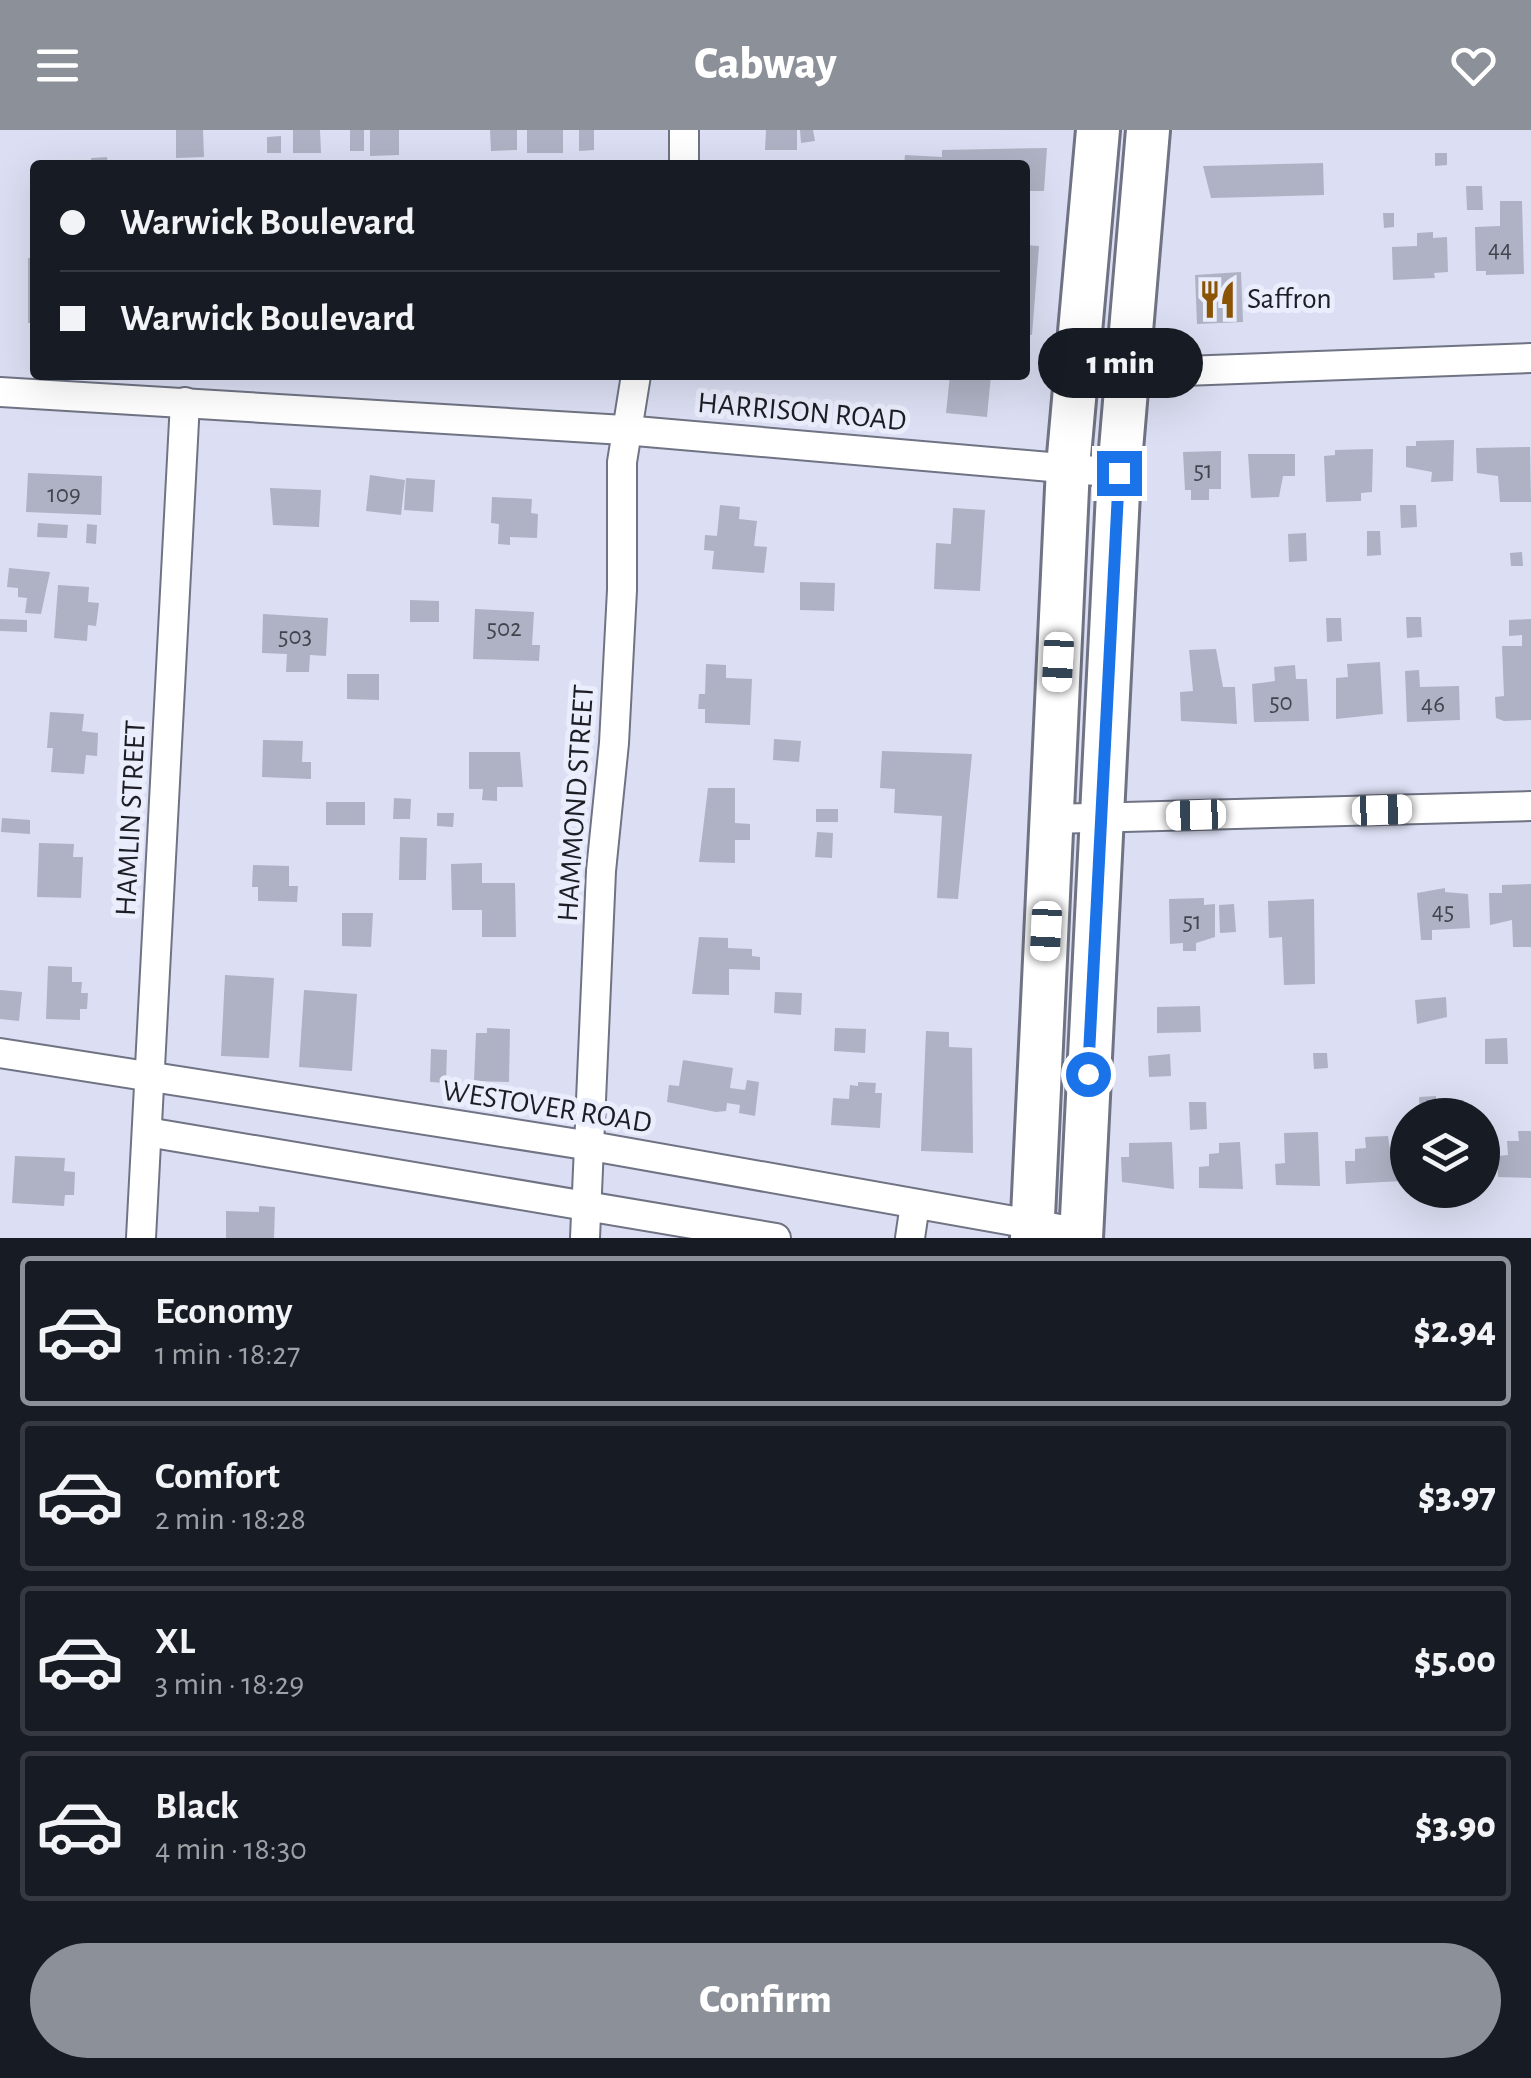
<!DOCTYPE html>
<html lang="en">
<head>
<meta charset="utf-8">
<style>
  :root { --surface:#171b24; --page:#20242c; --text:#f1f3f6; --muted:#9ea1a6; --line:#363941; --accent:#8c9099 }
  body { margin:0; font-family:"Alegreya Sans",sans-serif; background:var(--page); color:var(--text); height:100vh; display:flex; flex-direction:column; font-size:38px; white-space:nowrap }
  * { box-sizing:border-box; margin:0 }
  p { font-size:32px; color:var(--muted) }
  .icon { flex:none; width:55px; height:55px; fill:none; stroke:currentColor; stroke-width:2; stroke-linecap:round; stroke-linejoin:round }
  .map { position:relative; height:1108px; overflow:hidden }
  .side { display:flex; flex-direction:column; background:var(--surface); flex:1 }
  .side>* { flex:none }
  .guide { position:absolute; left:30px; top:30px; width:1000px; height:220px; border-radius:10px; box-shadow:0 10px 40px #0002; display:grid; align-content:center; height:220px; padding:0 30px; background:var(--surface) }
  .tools { position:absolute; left:1390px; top:968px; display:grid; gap:20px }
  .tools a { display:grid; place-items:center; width:110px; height:110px; border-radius:50%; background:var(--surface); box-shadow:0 10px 40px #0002; font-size:50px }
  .end { position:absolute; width:45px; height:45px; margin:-22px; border:12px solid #1a73e8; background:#fff; box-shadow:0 0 0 5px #fff }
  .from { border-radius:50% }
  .bubble { position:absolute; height:70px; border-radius:35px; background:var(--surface); box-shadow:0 10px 40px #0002; font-size:32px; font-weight:800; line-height:70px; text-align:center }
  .car { position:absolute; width:30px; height:60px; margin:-30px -15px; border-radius:12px; box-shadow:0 0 8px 2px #0007; background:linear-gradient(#fff 24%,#345 0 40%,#fff 0 76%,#345 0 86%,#fff 0) }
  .guide b { display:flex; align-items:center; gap:35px; height:95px; font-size:38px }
  .guide b+b { border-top:2px solid var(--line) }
  .guide i { width:25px; height:25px; background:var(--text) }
  ul { padding:18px 0 0; list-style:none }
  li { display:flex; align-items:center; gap:30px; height:150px; margin:0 20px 15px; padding:0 10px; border:5px solid var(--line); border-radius:10px }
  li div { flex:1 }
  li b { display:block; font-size:38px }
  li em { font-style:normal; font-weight:800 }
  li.active { border-color:var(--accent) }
  li>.icon { width:90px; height:90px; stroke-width:1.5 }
  .button { display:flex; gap:20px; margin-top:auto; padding:20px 30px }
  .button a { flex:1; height:115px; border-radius:60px; background:var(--accent); color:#fff; font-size:40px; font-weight:800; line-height:115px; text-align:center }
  header { display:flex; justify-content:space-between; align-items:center; height:130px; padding:0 30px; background:var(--accent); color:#fff; font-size:45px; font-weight:800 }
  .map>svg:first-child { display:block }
  .building { fill:#aeb2c4 }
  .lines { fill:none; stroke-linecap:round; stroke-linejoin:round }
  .street-casing { stroke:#6f7383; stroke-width:32 }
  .primary-casing { stroke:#6f7383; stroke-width:48 }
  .street { stroke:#fff; stroke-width:28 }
  .primary { stroke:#fff; stroke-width:42 }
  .route { stroke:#1a73e8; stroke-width:12 }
  .labels { text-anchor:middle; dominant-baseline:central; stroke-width:10; stroke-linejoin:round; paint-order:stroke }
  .number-label { font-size:25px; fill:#41434d }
  .poi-label { font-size:30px; fill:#1d1e25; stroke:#eaedfc; text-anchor:start }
  .street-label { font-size:30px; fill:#1d1e25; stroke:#eaedfc }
</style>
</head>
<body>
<header><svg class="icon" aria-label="menu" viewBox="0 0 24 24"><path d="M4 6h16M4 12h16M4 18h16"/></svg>Cabway<svg class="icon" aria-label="heart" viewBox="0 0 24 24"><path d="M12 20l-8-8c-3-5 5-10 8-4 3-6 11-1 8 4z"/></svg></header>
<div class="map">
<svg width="1531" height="1108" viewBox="0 0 1531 1108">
  <rect width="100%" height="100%" fill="#dcdff3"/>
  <!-- building -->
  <g class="building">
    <polygon points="176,0 203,0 204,27 176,28"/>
    <polygon points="293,0 320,0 321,23 293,23"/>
    <rect x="350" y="0" width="14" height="21"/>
    <polygon points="370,0 399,0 399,25 370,26"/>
    <polygon points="490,0 517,0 517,20 491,21"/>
    <rect x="527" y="0" width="36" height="23"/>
    <polygon points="579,0 594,0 594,20 579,21"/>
    <polygon points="766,0 797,0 797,20 765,20"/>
    <polygon points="800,0 813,0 815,11 801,13"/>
    <polygon points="281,6 281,23 267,23 267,7"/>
    <polygon points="1047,18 1044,61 1025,61 1025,35 904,35 905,25 942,27 942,20"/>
    <polygon points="1435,23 1447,23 1447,35 1435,36"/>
    <polygon points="107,27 108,35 92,35 91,28"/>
    <polygon points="1323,33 1324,65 1211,68 1203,36"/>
    <polygon points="1466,56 1482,56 1483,80 1467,80"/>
    <polygon points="1500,71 1522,71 1524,144 1486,145 1486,141 1476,141 1475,97 1500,96"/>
    <polygon points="1383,83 1394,83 1394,97 1384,98"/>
    <polygon points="1433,102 1433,108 1447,107 1448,142 1434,143 1435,148 1393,150 1392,117 1417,116 1417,103"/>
    <polygon points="1025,115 1039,116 1032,205 1025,204"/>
    <rect x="28" y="128" width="7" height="65"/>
    <polygon points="1241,142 1243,192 1197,194 1195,145"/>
    <polygon points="950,245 991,245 987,287 946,283"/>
    <polygon points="1454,310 1453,351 1431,352 1432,342 1406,337 1406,316 1416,316 1416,311"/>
    <polygon points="1530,317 1531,372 1500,372 1498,346 1477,343 1476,318"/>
    <polygon points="1373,319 1372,362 1361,363 1361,371 1326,372 1324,326 1335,325 1335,320"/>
    <polygon points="1221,321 1221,359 1209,359 1209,370 1191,370 1191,360 1185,360 1183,322"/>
    <polygon points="1248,324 1295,324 1295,346 1283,346 1279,367 1251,368"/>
    <polygon points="28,343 102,346 101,385 26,382"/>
    <polygon points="370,345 405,350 401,385 366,381"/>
    <polygon points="406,348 435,350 433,382 404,380"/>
    <polygon points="270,358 321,360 319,397 273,395"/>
    <polygon points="492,367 532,369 531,383 538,384 537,408 510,407 510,415 498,414 499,394 491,393"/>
    <polygon points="720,375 740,377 739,389 757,391 754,416 767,417 764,443 712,439 714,421 704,420 705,405 717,406"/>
    <polygon points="1400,375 1416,375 1417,397 1401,398"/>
    <polygon points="953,378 985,380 980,461 934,459 936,413 951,414"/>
    <polygon points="38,393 68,395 67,408 37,407"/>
    <polygon points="87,394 97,395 96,414 86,413"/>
    <polygon points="1367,401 1380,401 1381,425 1367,426"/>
    <polygon points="1306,403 1307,431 1289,432 1288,404"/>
    <polygon points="1522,422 1523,436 1511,436 1510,423"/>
    <polygon points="9,438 50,442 41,484 25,483 27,468 18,467 18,458 7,457"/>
    <polygon points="800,452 835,453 834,481 800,480"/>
    <polygon points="58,455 89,457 88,472 99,473 96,496 88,495 87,511 54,508"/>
    <polygon points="410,470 439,471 439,492 410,492"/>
    <polygon points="475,479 534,482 532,515 540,515 539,531 473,529"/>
    <polygon points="263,484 328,488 326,526 310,525 309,542 286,542 287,524 262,523"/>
    <polygon points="1406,487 1421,487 1422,507 1407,508"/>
    <polygon points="1326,488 1341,488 1342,511 1327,512"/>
    <polygon points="0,489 27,490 27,502 0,501"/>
    <polygon points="1531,489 1531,590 1504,591 1496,588 1495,567 1504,566 1502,516 1522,516 1522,505 1509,506 1509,490"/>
    <polygon points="1216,519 1223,557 1235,557 1237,594 1181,591 1180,562 1193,561 1189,520"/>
    <polygon points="1380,532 1383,584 1336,589 1336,548 1348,547 1347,534"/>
    <polygon points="706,534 726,535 726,548 752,549 750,595 705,593 705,579 698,579 699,564 705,564"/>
    <polygon points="1295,535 1296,549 1307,549 1309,591 1254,592 1252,554 1275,551 1274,537"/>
    <polygon points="1419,540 1420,557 1459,556 1460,590 1407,592 1405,541"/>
    <polygon points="347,544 379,544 379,570 347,569"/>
    <polygon points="50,582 84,584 82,601 98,603 97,626 86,625 84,644 51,642 53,618 47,618"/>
    <polygon points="774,609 801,611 799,632 773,630"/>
    <polygon points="263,610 303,611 302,632 311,632 311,649 262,647"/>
    <polygon points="882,621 972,624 958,769 937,768 942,686 894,683 895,659 880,658"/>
    <polygon points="469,622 520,622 523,657 497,657 497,671 482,670 483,659 469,659"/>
    <polygon points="708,658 735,658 735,693 750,694 750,710 735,710 735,733 699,732"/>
    <polygon points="394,668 411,669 410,689 393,689"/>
    <rect x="326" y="672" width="39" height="23"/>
    <rect x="816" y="679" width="22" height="13"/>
    <polygon points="437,683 454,683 453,697 437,696"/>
    <polygon points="2,688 30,690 30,704 1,702"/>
    <polygon points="817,702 833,703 832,728 815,727"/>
    <polygon points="400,707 427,708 426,750 399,750"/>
    <polygon points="39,713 74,714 73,727 83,727 81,768 37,767"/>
    <polygon points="482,733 482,753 515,753 516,807 482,807 482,780 452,780 451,734"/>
    <polygon points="253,735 289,736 289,756 298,756 297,772 258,771 258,757 252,757"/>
    <polygon points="1531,754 1531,817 1513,817 1512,790 1490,795 1489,763 1502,763 1502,755"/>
    <polygon points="1445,758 1445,762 1468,764 1470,798 1432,800 1432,810 1421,810 1417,763"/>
    <polygon points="1204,768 1204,775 1215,774 1215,807 1196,813 1196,821 1183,821 1183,813 1170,814 1169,769"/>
    <polygon points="1314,769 1315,854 1284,855 1282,807 1269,808 1268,771"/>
    <polygon points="1234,774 1236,802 1220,803 1219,775"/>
    <polygon points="342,783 373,783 371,817 342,816"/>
    <polygon points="699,807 728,808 728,818 752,819 752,826 760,827 760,840 729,839 729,865 692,864"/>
    <polygon points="48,836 72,837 72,852 82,852 81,863 88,863 87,879 80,879 80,890 46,889"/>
    <polygon points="225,845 274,848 269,928 221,926"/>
    <polygon points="0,860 22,862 19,891 0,889"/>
    <polygon points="304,860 357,864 352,941 299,937"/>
    <polygon points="775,862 802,863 801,885 774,883"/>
    <polygon points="1446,867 1447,887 1417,894 1415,870"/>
    <polygon points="1200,876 1201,902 1157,903 1157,877"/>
    <polygon points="487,898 510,899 509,952 474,951 476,903 487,903"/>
    <polygon points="835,898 866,899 865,923 834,921"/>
    <polygon points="926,901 949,902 949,917 972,918 973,1023 921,1021"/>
    <polygon points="1507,908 1508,934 1485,934 1485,909"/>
    <polygon points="431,919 447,920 446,953 430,952"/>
    <polygon points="1313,923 1327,923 1328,938 1314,939"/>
    <polygon points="1170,924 1171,946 1149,947 1148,926"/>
    <polygon points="683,930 733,938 730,958 745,960 747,950 759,952 755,986 739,983 740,975 727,973 726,981 716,982 667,972 669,955 679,956"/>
    <polygon points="858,952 876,953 875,963 882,963 880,998 831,995 833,968 849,969 850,955 858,956"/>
    <polygon points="1436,966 1436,985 1420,985 1419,967"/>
    <polygon points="1189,972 1206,972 1207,999 1190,1000"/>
    <polygon points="1518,1001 1531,1001 1531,1048 1498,1047 1497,1026 1508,1025 1507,1011 1519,1011"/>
    <polygon points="1318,1002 1320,1056 1276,1055 1275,1034 1285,1033 1284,1003"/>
    <polygon points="1388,1006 1391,1026 1402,1025 1403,1051 1346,1054 1345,1031 1355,1031 1355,1019 1366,1018 1365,1007"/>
    <polygon points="1172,1012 1174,1059 1122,1052 1121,1027 1129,1027 1129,1013"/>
    <polygon points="1240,1012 1243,1059 1199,1058 1199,1037 1209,1036 1209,1024 1219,1023 1219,1013"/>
    <polygon points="15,1026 65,1028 64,1041 75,1042 74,1065 65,1065 64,1076 12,1073"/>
    <polygon points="259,1076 275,1077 274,1108 226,1108 226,1081 259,1082"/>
  </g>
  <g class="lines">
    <defs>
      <g id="street">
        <polyline points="684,35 684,0"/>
        <polyline points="1075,245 1531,228"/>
        <polyline points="0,262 624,300 1119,343"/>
        <polyline points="1051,689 1531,676"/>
        <polyline points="0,923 591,1016 1082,1103"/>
        <polyline points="147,1002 776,1108"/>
        <polyline points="141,1108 185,272"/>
        <polyline points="585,1108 601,741 614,613 622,460 622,332 636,245"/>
        <polyline points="910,1108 915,1074"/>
      </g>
      <g id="primary">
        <polyline points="1032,1108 1068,337 1098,0"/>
        <polyline points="1081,1108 1119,343 1148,0"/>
      </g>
    </defs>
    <!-- street casing -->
    <use href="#street" class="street-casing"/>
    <!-- primary casing -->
    <use href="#primary" class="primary-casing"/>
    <!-- street -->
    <use href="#street" class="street"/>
    <!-- primary -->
    <use href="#primary" class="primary"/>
  </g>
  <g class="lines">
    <!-- route -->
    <polyline class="route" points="1088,944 1119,343"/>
  </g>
  <!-- icons -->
  <defs>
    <symbol id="restaurant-bare" viewBox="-9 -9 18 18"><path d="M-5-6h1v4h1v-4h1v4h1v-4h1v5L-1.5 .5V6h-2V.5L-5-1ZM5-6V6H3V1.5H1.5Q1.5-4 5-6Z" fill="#8a5404" stroke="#eaedfc" stroke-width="2.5" paint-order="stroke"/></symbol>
  </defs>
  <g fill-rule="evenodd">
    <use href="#restaurant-bare" x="1190" y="142" width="55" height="55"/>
  </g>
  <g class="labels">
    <!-- number labels -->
    <g class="number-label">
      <text x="1500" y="119">44</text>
      <text x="1203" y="340">51</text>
      <text x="64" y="364">109</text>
      <text x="504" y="498">502</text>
      <text x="295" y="506">503</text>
      <text x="1281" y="572">50</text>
      <text x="1433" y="574">46</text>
      <text x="1443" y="781">45</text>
      <text x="1192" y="791">51</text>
    </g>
    <!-- poi labels -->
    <g class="poi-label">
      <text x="1247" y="169">Saffron</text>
    </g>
    <!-- street labels -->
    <g class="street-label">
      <text transform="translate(802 282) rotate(5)">HARRISON ROAD</text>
      <text transform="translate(576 673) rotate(-86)">HAMMOND STREET</text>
      <text transform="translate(131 688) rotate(-87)">HAMLIN STREET</text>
      <text transform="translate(547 977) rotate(9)">WESTOVER ROAD</text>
    </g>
  </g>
</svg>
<div class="tools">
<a><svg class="icon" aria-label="layers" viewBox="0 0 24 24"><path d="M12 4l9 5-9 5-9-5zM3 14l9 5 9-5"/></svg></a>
</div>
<i class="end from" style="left:1088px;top:944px"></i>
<i class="end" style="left:1119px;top:343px"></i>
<div class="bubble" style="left:1038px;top:198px;width:165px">1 min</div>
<i class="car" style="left:1058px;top:532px;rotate:183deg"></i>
<i class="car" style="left:1382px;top:680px;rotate:88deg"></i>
<i class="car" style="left:1196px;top:685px;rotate:268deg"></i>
<i class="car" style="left:1046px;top:801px;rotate:183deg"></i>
<div class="guide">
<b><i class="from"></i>Warwick Boulevard</b>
<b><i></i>Warwick Boulevard</b>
</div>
</div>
<section class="side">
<ul>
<li class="active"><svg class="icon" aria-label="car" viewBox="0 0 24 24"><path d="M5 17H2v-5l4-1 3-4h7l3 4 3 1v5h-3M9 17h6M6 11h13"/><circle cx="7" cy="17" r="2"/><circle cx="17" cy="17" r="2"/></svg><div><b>Economy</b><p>1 min · 18:27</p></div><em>$2.94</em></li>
<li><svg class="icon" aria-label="car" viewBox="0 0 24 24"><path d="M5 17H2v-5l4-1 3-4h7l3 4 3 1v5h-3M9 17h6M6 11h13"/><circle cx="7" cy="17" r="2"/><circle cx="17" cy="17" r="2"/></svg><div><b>Comfort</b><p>2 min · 18:28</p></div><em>$3.97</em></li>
<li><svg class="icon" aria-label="car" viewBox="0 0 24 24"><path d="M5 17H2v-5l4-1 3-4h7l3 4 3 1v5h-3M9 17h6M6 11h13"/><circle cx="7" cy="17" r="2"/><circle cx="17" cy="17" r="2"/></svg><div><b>XL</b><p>3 min · 18:29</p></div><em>$5.00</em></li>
<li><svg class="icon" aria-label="car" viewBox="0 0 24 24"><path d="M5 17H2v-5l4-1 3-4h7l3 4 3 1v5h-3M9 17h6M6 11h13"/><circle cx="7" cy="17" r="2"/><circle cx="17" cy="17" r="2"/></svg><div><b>Black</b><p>4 min · 18:30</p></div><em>$3.90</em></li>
</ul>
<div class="button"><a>Confirm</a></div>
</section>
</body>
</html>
